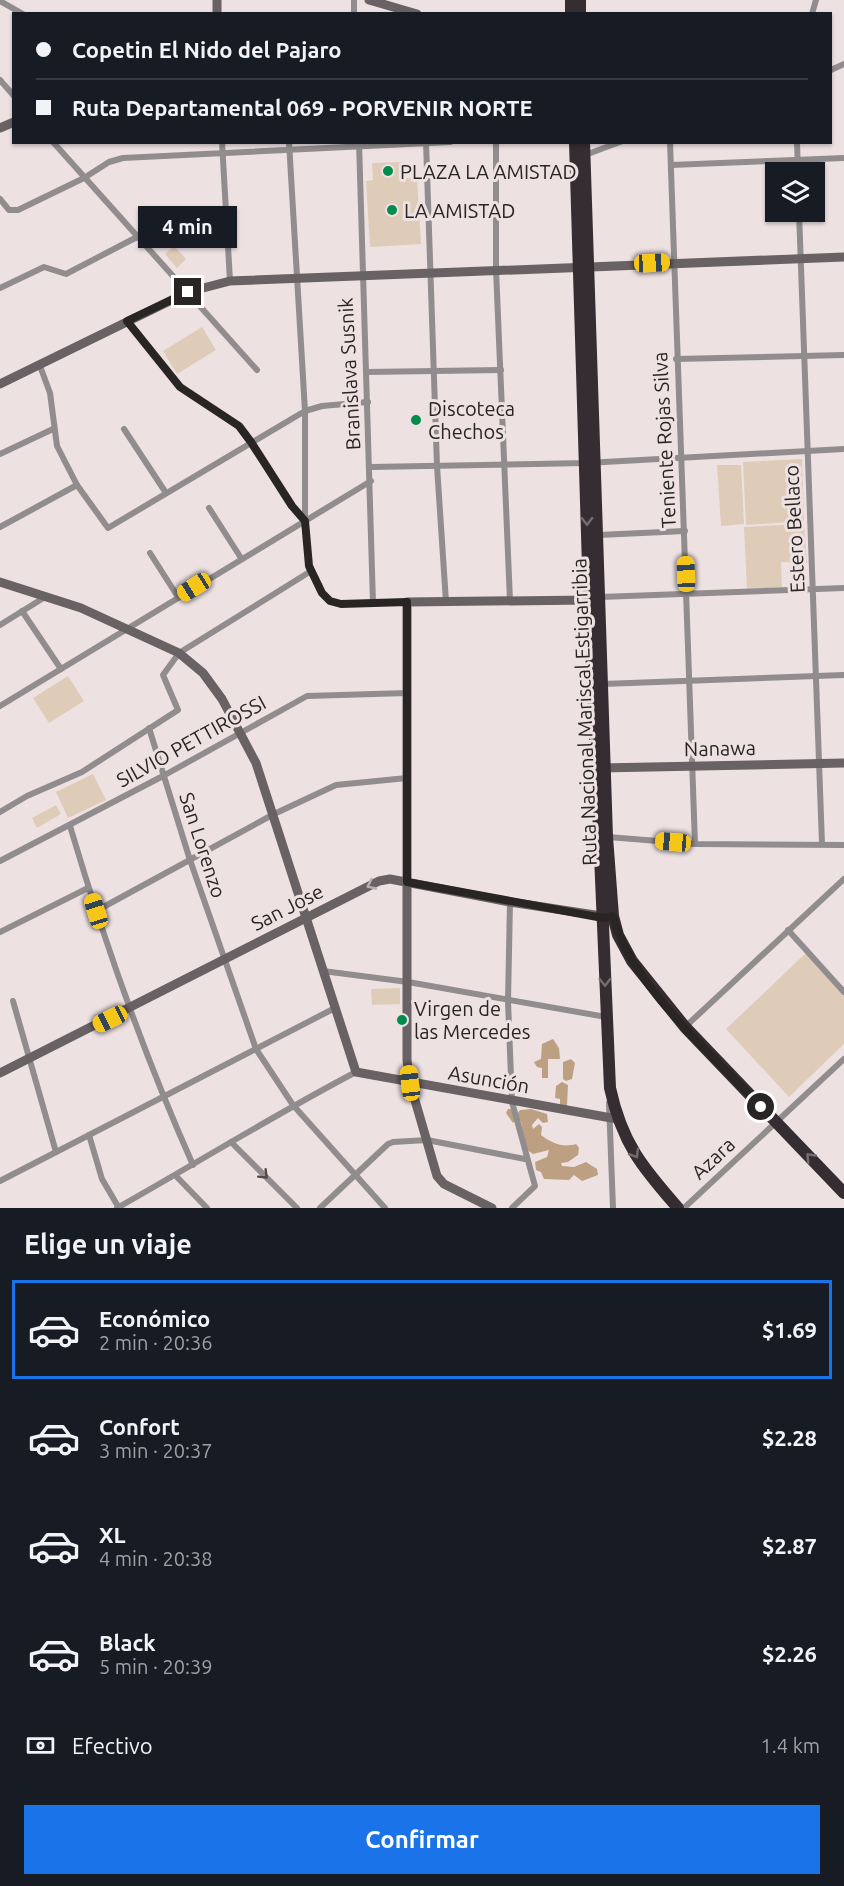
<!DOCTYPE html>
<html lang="es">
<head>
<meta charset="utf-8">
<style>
  :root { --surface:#171b24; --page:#20242c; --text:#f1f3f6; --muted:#9ea1a6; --line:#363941; --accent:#1a73e8 }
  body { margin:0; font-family:Ubuntu,sans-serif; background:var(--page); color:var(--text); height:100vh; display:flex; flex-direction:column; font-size:22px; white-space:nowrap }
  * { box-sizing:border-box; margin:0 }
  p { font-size:20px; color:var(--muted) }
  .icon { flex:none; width:33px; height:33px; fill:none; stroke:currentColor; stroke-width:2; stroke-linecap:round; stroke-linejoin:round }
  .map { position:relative; height:1208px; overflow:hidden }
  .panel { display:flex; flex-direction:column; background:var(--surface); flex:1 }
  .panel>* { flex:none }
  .hud { position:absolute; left:12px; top:12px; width:820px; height:132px; border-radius:0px; box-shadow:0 2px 4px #0004; display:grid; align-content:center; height:132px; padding:0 24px; background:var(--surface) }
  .buttons { position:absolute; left:765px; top:162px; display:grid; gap:12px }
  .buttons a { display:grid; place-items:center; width:60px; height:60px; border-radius:0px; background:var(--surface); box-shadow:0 2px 4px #0004; font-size:30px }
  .end { position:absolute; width:27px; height:27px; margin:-14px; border:8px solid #2a2525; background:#fff; box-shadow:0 0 0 3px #fff }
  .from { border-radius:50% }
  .bubble { position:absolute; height:42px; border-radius:0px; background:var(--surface); box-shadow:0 2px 4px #0004; font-size:20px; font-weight:700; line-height:42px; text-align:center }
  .car { position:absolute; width:18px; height:36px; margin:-18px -9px; border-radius:8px; box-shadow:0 0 4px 2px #0007; background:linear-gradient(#f5c518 24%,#345 0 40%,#f5c518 0 76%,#345 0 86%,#f5c518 0) }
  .hud b { display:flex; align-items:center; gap:21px; height:57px; font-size:22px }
  .hud b+b { border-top:2px solid var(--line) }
  .hud i { width:15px; height:15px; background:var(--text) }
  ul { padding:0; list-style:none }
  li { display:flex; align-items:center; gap:18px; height:99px; margin:0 12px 9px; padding:0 12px; border:3px solid transparent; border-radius:0px }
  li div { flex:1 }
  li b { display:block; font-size:22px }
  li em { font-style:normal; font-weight:700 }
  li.active { border-color:var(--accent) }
  li>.icon { width:54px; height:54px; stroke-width:1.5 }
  h2 { padding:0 24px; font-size:27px; line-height:72px }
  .pay { display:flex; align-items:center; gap:15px; height:66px; padding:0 24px; font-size:22px }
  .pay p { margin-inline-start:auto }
  .cta { display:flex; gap:12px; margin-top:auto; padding:12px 24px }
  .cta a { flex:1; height:69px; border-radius:0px; background:var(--accent); color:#fff; font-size:24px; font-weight:700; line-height:69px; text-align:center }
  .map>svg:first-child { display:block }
  .green { fill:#deccb9 }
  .forest { fill:#bca081 }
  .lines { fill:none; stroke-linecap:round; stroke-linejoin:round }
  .street { stroke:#918c8e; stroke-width:6 }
  .secondary { stroke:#696265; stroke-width:9 }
  .highway { stroke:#352d31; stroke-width:12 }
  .oneway { stroke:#766c6f }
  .oneway2 { stroke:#b9aeb0 }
  .oneway3 { stroke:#4e494a }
  .route { stroke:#2a2525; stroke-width:8 }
  .poi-dot { fill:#008c4a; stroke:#eee1e2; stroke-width:2 }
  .labels { text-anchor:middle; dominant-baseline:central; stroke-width:6; stroke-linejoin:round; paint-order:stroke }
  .poi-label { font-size:20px; fill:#2a2525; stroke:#eee1e2; text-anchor:start }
  .street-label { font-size:20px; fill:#2a2525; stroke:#eee1e2 }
</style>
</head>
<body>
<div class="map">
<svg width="844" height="1208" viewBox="0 0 844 1208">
  <rect width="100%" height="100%" fill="#eee1e2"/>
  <!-- green -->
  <g class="green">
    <polygon points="402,162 403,178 417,178 421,244 370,247 366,181 373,180 372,163"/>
    <polygon points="174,246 186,259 177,268 165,254"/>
    <polygon points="202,327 216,350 177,374 163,351"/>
    <polygon points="802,459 804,521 746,525 743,462"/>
    <polygon points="717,465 741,465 744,524 721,526"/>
    <polygon points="804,524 807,563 781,562 782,587 747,589 744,527"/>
    <polygon points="68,676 84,701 49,723 33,698"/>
    <polygon points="93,774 106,800 68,818 56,792"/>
    <polygon points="56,805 61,814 37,828 32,818"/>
    <polygon points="806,953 844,995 844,1044 789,1097 726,1029"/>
    <polygon points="400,988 400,1004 372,1005 371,989"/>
  </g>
  <!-- forest -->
  <g class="forest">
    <polygon points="553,1039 559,1048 560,1059 548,1059 548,1078 542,1078 542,1068 537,1067 534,1062 541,1059 542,1044"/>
    <polygon points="571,1059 575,1063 572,1079 566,1081 563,1079 563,1062"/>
    <polygon points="562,1082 568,1085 567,1106 560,1106 560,1099 555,1098 556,1086"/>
    <path d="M508 1109H513L517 1114 520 1110 531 1109 547 1114 548 1122 543 1123 538 1118 532 1125 533 1129 539 1124 542 1127 541 1135C552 1143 562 1148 576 1144L579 1148 578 1155 568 1162 561 1163 562 1166 574 1167 586 1162 597 1169 598 1175 582 1181 574 1175 569 1180 544 1179 541 1172 536 1170 535 1162 547 1157 549 1150 533 1154 526 1149 521 1122 517 1118 513 1123 506 1113Z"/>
  </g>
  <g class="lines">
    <!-- street -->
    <g class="street">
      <polyline points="354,0 354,14"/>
      <polyline points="0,1 23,14"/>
      <polyline points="812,14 816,0"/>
      <polyline points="831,70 844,64"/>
      <polyline points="0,80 14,96"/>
      <polyline points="53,142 257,370"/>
      <polyline points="222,142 230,281"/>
      <polyline points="289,142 305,411 305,521 309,566 322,593 330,601 341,604 407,602"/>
      <polyline points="359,142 373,603"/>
      <polyline points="426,142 437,466 446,602"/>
      <polyline points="496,142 496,269 510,601"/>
      <polyline points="670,142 695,844"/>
      <polyline points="797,142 798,172"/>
      <polyline points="585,155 620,142"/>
      <polyline points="671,165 844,158"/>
      <polyline points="0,199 9,210 18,210 84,178 109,162 123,158 450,142"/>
      <polyline points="799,212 822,844"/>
      <polyline points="0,288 44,267 66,274 139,236"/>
      <polyline points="127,321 180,387 239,426 292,506 305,521"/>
      <polyline points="676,359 844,355"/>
      <polyline points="40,366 50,393 57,446 77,485 108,528 305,411 322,406 368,402"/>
      <polyline points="367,372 501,370"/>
      <polyline points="124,429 166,493"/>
      <polyline points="0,454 53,429"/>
      <polyline points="371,467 586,463 844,449"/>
      <polyline points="209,508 241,558"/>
      <polyline points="0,527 77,485"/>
      <polyline points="599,535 685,531"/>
      <polyline points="150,553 178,597"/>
      <polyline points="600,597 844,588"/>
      <polyline points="22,611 61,669"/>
      <polyline points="0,625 45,597"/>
      <polyline points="603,684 844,675"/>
      <polyline points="0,706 371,481"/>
      <polyline points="149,728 190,860 256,1049 293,1105 385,1208"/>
      <polyline points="0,812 27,796 82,772 178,710 163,675 179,653 311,571"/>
      <path d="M70 826C104 941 144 1055 193 1165"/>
      <polyline points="608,837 695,844 844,845"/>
      <polyline points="0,861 163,776 307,696 408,693"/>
      <polyline points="510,902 508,1001 512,1102 535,1186 512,1208"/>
      <polyline points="96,911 274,814 336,785 407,778"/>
      <polyline points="788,930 844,992"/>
      <polyline points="0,932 88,888"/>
      <polyline points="323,971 408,982 606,1017"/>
      <polyline points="13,1001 56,1152"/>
      <polyline points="685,1027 844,879"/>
      <polyline points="609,1103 613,1208"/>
      <polyline points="89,1135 102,1179 119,1208"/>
      <polyline points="231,1142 297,1208"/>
      <polyline points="176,1176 207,1208"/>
      <polyline points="0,1181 335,1008"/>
      <path d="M117 1208C197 1163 274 1115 356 1072"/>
      <polyline points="320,1208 388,1144 393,1142 427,1140 525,1159"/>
      <polyline points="684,1208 844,1059"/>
    </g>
    <!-- secondary -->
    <g class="secondary">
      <polyline points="369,0 417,14"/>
      <polyline points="217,14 217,0"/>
      <polyline points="0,128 14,122"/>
      <polyline points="0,384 188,292 230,281 844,257"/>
      <polyline points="0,582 81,608 179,653 203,673 222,699 256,763 356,1072 617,1119"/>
      <polyline points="600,768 844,763"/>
      <polyline points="0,1073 379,881 390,879 510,902 608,917"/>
      <polyline points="492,1208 444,1184 437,1176 410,1083 407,1060 407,602 589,600"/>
    </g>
    <!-- highway -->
    <g class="highway">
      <polyline points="571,0 571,14"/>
      <polyline points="580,0 580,14"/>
      <path d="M575 142 589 600 610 1088C622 1143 642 1167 678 1208"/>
      <polyline points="584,142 607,837 613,916 618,935 632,961 685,1027 844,1193"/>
    </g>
  </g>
  <!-- one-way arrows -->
  <defs><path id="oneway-chevron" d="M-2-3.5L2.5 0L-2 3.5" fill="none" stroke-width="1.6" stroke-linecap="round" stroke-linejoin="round" transform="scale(1.5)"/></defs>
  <g class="oneway">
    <use href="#oneway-chevron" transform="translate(587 521) rotate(89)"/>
    <use href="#oneway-chevron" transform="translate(605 982) rotate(89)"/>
    <use href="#oneway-chevron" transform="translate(635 1154) rotate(59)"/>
    <use href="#oneway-chevron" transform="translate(810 1157) rotate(-134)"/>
  </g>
  <use class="oneway2" href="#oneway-chevron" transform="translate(371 885) rotate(155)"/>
  <use class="oneway3" href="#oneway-chevron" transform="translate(264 1175) rotate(45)"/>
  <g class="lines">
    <!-- route -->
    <path class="route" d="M188 292 127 321 180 387 239 426 251 442 292 506 305 521 309 566 322 593 330 601 341 604 407 602V882L603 918 613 916C630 984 714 1056 761 1107"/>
  </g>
  <!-- markers -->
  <g class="poi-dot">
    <circle cx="388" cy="171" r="6"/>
    <circle cx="392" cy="210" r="6"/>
    <circle cx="416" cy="420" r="6"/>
    <circle cx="402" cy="1020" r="6"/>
  </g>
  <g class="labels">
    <!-- poi labels -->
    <g class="poi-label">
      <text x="400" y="171">PLAZA LA AMISTAD</text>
      <text x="404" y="210">LA AMISTAD</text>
      <text x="428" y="408">Discoteca<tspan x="428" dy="23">Chechos</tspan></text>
      <text x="414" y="1008">Virgen de<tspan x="414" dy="23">las Mercedes</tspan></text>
    </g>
    <!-- street labels -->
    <g class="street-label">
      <text transform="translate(349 374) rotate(-93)">Branislava Susnik</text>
      <text transform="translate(664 440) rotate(-93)">Teniente Rojas Silva</text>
      <text transform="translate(794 529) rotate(-93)">Estero Bellaco</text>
      <text transform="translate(584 712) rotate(-92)">Ruta Nacional Mariscal Estigarribia</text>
      <text transform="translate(191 741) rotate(-29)">SILVIO PETTIROSSI</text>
      <text transform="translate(720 748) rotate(-1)">Nanawa</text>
      <text transform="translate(203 845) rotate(72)">San Lorenzo</text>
      <text transform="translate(287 907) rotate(-27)">San Jose</text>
      <text transform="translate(489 1079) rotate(10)">Asunción</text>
      <text transform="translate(713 1158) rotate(-43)">Azara</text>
    </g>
  </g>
</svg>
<div class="buttons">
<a><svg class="icon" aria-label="layers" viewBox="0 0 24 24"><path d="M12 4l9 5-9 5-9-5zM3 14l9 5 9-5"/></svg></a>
</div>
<i class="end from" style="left:761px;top:1107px"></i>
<i class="end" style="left:188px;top:292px"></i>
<div class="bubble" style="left:138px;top:206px;width:99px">4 min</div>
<i class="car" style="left:652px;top:263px;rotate:87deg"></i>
<i class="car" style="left:686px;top:574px;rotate:358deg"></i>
<i class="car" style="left:194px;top:587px;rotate:238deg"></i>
<i class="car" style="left:673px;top:842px;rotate:275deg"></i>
<i class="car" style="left:96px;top:911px;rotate:343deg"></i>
<i class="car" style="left:110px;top:1019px;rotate:244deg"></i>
<i class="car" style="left:410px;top:1083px;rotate:353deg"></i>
<div class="hud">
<b><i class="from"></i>Copetin El Nido del Pajaro</b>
<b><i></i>Ruta Departamental 069 - PORVENIR NORTE</b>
</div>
</div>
<section class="panel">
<h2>Elige un viaje</h2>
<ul>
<li class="active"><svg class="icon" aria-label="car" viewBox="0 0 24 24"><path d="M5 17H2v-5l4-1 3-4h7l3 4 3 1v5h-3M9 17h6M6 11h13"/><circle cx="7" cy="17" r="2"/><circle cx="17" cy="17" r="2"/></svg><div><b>Económico</b><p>2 min · 20:36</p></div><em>$1.69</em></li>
<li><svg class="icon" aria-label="car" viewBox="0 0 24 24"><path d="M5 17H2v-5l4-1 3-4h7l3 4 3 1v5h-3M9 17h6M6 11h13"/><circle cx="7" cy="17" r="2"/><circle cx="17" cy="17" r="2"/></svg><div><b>Confort</b><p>3 min · 20:37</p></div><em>$2.28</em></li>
<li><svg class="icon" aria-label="car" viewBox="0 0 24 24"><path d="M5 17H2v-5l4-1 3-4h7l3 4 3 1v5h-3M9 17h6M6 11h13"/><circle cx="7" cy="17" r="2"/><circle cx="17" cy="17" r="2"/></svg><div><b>XL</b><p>4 min · 20:38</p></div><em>$2.87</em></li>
<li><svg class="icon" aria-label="car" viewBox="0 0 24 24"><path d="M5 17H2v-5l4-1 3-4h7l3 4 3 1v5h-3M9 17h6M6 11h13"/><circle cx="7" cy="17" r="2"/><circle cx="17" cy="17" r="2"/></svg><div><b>Black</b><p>5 min · 20:39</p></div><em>$2.26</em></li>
</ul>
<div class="pay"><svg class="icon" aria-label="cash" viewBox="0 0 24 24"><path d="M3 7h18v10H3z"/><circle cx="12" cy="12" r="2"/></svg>Efectivo<p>1.4 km</p></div>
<div class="cta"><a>Confirmar</a></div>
</section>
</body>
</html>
